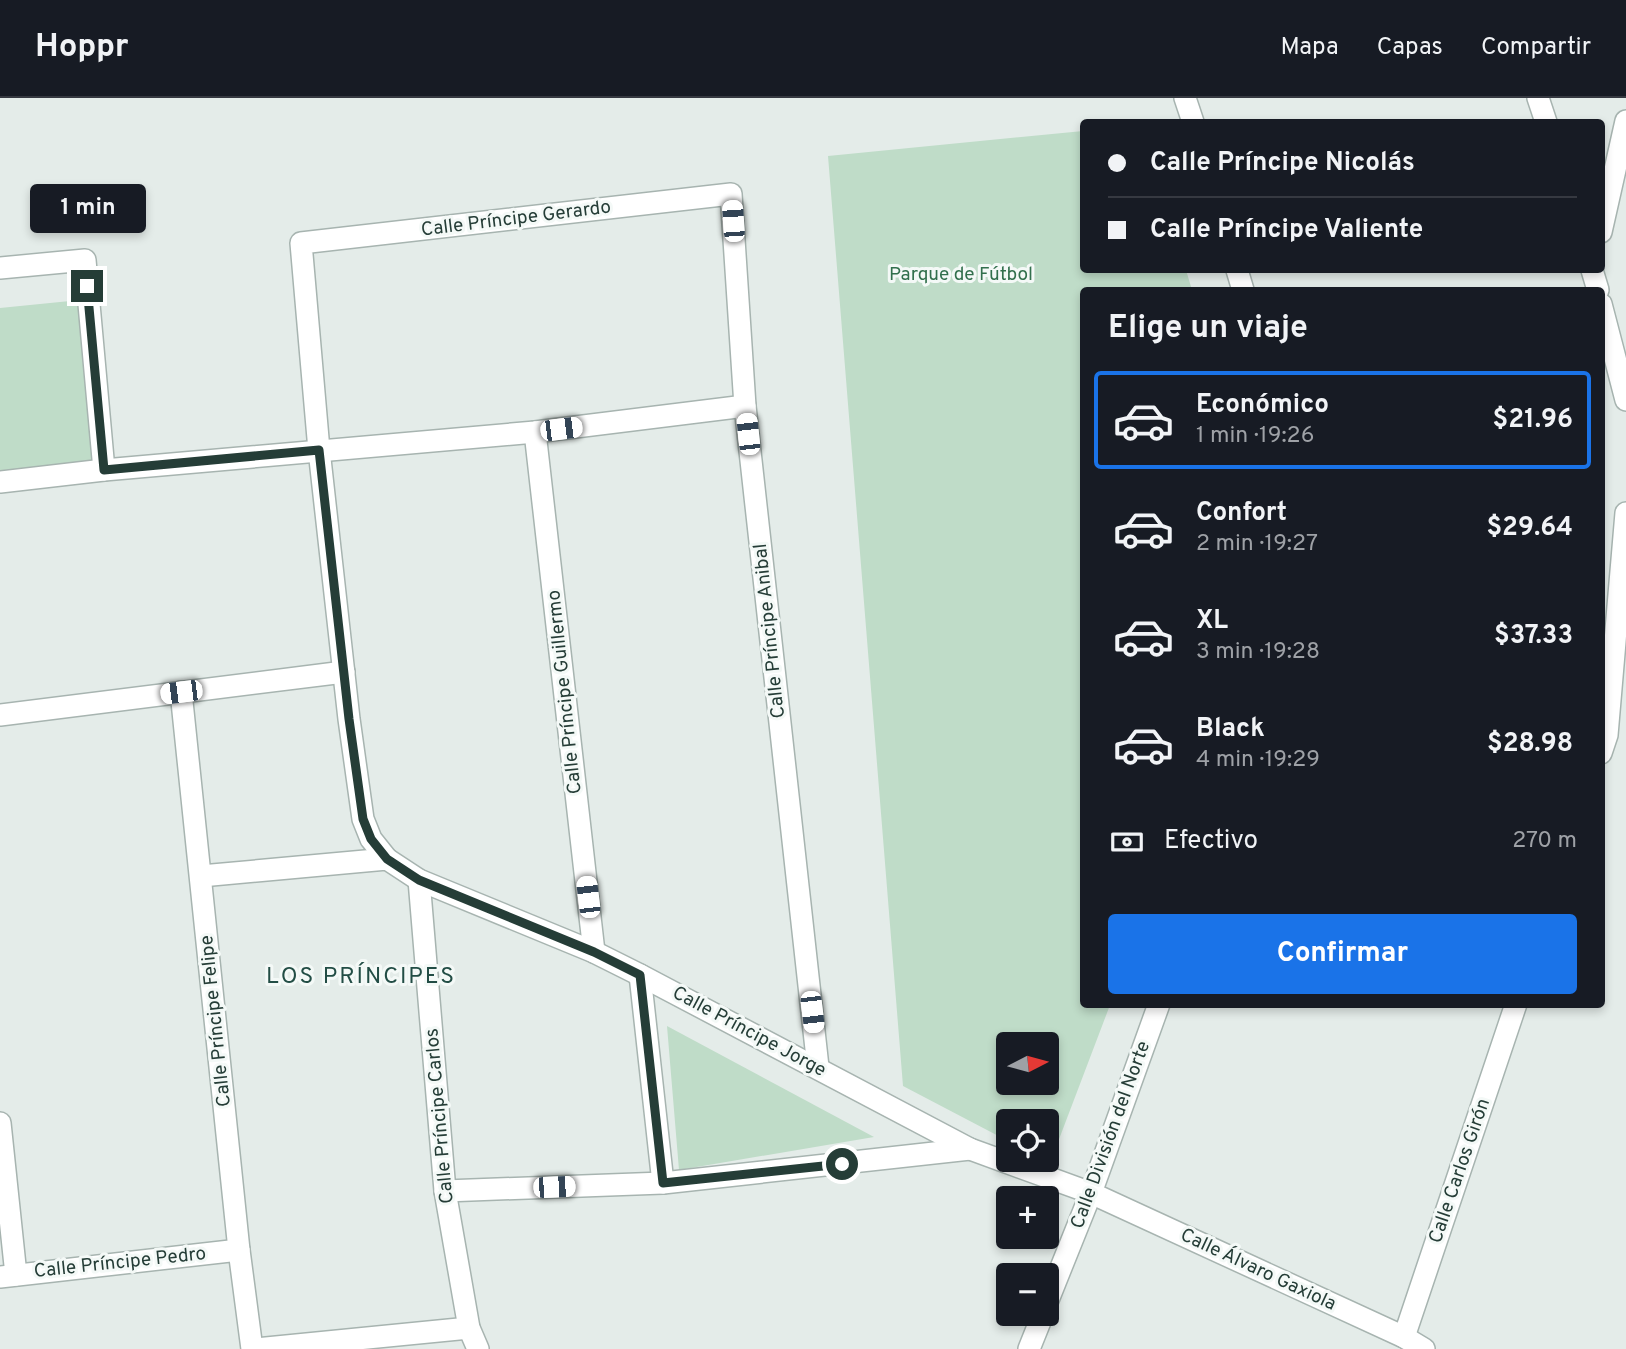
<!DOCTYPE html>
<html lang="es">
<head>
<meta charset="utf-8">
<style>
  :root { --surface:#171b24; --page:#242831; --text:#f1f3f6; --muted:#9ea1a6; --line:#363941; --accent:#1a73e8 }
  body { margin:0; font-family:Overpass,sans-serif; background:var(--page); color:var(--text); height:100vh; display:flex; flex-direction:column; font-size:26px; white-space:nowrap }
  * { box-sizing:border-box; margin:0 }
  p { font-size:23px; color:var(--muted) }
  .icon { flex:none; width:38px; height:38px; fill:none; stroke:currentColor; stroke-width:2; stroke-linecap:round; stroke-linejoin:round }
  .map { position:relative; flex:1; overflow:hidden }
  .drawer { position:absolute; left:1080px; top:189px; width:525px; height:721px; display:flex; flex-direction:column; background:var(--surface); border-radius:7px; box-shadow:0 4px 10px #0003 }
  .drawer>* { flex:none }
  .hud { position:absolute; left:1080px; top:21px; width:525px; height:154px; border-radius:7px; box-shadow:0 4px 10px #0003; display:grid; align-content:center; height:154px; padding:0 28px; background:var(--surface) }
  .needle { width:46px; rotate:84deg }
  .buttons { position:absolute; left:996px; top:934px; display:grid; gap:14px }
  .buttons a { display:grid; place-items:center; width:63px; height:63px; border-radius:7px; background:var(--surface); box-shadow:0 4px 10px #0003; font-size:35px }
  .end { position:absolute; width:32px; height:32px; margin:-16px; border:9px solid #253d37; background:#fff; box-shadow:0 0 0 4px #fff }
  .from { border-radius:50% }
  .bubble { position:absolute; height:49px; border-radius:7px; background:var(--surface); box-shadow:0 4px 10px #0003; font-size:23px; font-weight:700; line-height:49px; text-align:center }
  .car { position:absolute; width:21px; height:42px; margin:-21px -10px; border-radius:9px; box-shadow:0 0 5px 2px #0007; background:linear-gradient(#fff 24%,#345 0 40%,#fff 0 76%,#345 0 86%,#fff 0) }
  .hud b { display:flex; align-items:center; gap:24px; height:66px; font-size:26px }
  .hud b+b { border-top:2px solid var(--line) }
  .hud i { width:18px; height:18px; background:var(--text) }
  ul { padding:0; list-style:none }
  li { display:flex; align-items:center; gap:21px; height:98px; margin:0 14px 10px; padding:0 14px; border:4px solid transparent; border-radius:7px }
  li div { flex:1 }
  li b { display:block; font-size:26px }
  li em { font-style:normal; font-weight:700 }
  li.current { border-color:var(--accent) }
  li>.icon { width:63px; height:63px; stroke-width:1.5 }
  h2 { padding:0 28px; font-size:32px; line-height:84px }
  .pay { display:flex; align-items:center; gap:18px; height:77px; padding:0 28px; font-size:26px }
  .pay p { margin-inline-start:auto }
  .button { display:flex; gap:14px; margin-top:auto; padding:14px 28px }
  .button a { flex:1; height:80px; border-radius:7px; background:var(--accent); color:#fff; font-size:28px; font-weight:700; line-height:80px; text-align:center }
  header { display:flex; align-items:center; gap:42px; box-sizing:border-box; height:98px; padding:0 35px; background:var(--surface); border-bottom:2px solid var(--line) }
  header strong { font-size:33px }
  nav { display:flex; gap:38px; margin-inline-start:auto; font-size:24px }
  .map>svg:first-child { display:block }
  .park { fill:#bfdcc8; fill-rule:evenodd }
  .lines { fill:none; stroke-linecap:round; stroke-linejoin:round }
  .minor-casing { stroke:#a7b4b0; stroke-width:24 }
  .tertiary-casing { stroke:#a7b4b0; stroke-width:24 }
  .minor { stroke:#fff; stroke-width:21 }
  .tertiary { stroke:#fff; stroke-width:21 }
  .route { stroke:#253d37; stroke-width:9 }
  .labels { text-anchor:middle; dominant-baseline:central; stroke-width:6; stroke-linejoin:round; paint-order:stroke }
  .street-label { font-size:19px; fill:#253d37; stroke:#f4f9f7 }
  .park-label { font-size:19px; fill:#32704d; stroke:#f4f9f7 }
  .quarter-label { font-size:23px; letter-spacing:2px; fill:#224d45; stroke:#f4f9f7 }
</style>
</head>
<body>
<header>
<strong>Hoppr</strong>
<nav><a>Mapa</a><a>Capas</a><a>Compartir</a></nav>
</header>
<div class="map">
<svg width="1626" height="1251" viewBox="0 0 1626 1251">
  <rect width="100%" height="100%" fill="#e4ece9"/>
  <!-- park -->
  <g class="park">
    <path d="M1083 33V172H1186L1192 192H1083V906L1110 907 1050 1065 1044 1062H1046V1024H1008V1043L903 988 828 58ZM1008 947H1046V985H1008Z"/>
    <polygon points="80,202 96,367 0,377 0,210"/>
    <polygon points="667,928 874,1039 679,1072"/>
  </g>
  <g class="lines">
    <defs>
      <g id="minor">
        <polyline points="1538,0 1546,24"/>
        <polyline points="1601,134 1626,23"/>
        <polyline points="0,170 85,162 104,372"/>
        <polyline points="1592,172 1598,192"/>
        <polyline points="1601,206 1626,302"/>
        <polyline points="535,334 594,854"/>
        <polyline points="0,384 104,372 535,334 745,308"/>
        <polyline points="181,594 239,1152 252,1251"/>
        <polyline points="0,617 344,574"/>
        <polyline points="1601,655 1607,637 1626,415"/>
        <polyline points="387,761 371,741 363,721 349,621 319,352 301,145 731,96 745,308 818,969"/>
        <polyline points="201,778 387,761 419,782 594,854 640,877 970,1051 1091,1095 1404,1239 1424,1251"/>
        <polyline points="419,782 445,1093 469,1230 478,1251"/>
        <polyline points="640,877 663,1085"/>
        <polyline points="0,1025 16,1177"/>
        <polyline points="445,1093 663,1085 970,1051"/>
        <polyline points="0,1179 239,1152"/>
        <polyline points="1404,1239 1516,906"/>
        <polyline points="256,1251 469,1230"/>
      </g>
      <g id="tertiary">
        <polyline points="1185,0 1193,24"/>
        <polyline points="1237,172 1243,192"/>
        <polyline points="1046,1207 1091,1095 1159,906"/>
        <polyline points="1029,1251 1043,1216"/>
      </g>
    </defs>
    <!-- minor casing -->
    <use href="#minor" class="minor-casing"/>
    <!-- tertiary casing -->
    <use href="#tertiary" class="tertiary-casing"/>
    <!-- minor -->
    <use href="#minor" class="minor"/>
    <!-- tertiary -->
    <use href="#tertiary" class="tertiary"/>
  </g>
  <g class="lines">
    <!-- route -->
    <polyline class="route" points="87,188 104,372 319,352 349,621 363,721 371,741 387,761 419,782 594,854 640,877 663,1085 842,1066"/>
  </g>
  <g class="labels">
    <!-- street labels -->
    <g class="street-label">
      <text transform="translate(516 121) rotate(-7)">Calle Príncipe Gerardo</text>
      <text transform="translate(770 533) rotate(-96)">Calle Príncipe Anibal</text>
      <text transform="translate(565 594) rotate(-96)">Calle Príncipe Guillermo</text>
      <text transform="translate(216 923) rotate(-96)">Calle Príncipe Felipe</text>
      <text transform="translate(749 934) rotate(28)">Calle Príncipe Jorge</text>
      <text transform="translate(440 1018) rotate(-95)">Calle Príncipe Carlos</text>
      <text transform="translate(1111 1037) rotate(-70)">Calle División del Norte</text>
      <text transform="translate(1460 1073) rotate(-71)">Calle Carlos Girón</text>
      <text transform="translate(120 1165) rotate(-6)">Calle Príncipe Pedro</text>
      <text transform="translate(1258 1172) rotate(25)">Calle Álvaro Gaxiola</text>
    </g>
    <!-- park labels -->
    <g class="park-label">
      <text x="961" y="177">Parque de Fútbol</text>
    </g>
    <!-- quarter labels -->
    <g class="quarter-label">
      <text x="361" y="879">LOS PRÍNCIPES</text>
    </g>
  </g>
</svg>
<div class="buttons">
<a><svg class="needle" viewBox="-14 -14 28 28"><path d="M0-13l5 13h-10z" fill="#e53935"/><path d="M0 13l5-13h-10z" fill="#9ea1a6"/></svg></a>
<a><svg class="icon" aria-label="locate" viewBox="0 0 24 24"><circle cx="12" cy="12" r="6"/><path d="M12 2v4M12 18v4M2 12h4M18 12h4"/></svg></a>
<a>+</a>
<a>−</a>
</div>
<i class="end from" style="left:842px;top:1066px"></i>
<i class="end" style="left:87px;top:188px"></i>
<div class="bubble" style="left:30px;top:86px;width:116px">1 min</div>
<i class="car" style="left:733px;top:123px;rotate:356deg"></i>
<i class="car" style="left:561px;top:331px;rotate:83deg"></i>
<i class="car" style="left:748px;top:336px;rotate:354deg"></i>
<i class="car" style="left:181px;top:594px;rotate:263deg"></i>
<i class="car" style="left:588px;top:799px;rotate:353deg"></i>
<i class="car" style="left:812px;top:914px;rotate:173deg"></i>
<i class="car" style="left:554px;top:1089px;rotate:88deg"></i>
<div class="hud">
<b><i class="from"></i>Calle Príncipe Nicolás</b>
<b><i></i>Calle Príncipe Valiente</b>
</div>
<section class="drawer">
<h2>Elige un viaje</h2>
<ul>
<li class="current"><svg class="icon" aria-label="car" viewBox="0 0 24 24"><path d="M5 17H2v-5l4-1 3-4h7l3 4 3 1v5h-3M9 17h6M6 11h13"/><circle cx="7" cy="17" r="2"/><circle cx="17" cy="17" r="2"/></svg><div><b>Económico</b><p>1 min · 19:26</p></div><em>$21.96</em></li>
<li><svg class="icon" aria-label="car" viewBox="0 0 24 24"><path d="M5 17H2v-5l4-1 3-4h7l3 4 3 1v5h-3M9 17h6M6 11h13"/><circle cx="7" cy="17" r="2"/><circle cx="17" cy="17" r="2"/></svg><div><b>Confort</b><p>2 min · 19:27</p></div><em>$29.64</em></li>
<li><svg class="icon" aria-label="car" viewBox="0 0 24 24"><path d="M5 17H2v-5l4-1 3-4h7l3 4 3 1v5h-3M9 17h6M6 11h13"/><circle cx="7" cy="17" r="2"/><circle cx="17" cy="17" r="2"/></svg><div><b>XL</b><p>3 min · 19:28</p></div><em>$37.33</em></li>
<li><svg class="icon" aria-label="car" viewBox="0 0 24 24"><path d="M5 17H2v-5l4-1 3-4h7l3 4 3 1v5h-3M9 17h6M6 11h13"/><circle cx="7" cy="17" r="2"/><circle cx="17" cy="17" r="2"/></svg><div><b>Black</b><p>4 min · 19:29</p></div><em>$28.98</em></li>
</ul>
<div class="pay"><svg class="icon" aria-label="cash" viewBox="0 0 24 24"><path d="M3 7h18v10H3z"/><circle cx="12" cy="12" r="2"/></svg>Efectivo<p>270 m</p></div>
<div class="button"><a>Confirmar</a></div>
</section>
</div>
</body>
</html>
